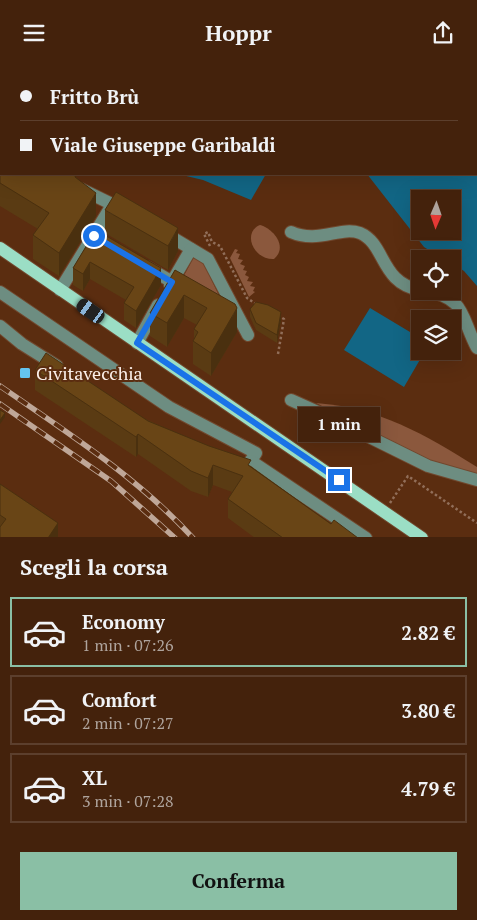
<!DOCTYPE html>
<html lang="it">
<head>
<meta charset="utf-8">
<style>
  :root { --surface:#44220c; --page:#4e2f1a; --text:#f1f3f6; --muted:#afa49d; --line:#5c3f2d; --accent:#8abfa5 }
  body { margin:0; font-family:"PT Serif",serif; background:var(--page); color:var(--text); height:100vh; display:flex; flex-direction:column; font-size:19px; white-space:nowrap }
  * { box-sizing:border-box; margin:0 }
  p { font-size:16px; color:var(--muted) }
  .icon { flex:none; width:28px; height:28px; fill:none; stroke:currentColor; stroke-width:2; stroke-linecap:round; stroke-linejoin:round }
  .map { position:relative; height:472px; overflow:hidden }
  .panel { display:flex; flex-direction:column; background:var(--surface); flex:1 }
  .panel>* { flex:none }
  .banner { position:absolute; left:0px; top:0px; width:478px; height:110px; box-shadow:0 5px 20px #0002,0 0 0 1px var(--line); display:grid; align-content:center; height:110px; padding:0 20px; background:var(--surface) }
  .needle { width:32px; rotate:182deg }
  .controls { position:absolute; left:411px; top:125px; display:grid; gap:10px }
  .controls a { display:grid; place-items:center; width:50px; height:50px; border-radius:0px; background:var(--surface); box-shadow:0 5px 20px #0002,0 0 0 1px var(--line); font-size:25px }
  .end { position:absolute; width:22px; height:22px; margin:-11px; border:6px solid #1a73e8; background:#fff; box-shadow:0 0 0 2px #fff }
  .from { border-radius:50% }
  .bubble { position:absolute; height:35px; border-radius:0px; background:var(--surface); box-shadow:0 5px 20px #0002,0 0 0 1px var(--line); font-size:16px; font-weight:700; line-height:35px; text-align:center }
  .car { position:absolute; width:15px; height:30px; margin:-15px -8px; border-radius:6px; box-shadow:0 0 4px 1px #0007; background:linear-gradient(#222 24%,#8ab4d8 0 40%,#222 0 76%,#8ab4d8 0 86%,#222 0) }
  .banner b { display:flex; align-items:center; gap:18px; height:48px; font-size:19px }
  .banner b+b { border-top:1px solid var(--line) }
  .banner i { width:12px; height:12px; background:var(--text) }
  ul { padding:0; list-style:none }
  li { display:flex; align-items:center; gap:15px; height:70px; margin:0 10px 8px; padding:0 10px; border:2px solid var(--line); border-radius:0px }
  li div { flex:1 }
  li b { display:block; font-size:19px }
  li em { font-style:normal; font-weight:700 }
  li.current { border-color:var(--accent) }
  li>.icon { width:45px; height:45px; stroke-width:1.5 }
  h2 { padding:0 20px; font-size:22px; line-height:60px }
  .action { display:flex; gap:10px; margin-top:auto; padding:10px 20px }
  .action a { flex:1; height:58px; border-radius:0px; background:var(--accent); color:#111; font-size:20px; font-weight:700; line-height:58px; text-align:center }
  header { display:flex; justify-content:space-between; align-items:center; height:65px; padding:0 20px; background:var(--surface); font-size:22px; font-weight:700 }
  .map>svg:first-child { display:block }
  .green { fill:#8b583d }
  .water { fill:#126685; fill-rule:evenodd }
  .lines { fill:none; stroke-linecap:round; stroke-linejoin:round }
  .minor-casing { stroke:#71482e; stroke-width:14 }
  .major-casing { stroke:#71482e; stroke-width:14 }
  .path { stroke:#916e59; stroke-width:2.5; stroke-dasharray:2.5 2.5; stroke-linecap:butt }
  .minor { stroke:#6d8d81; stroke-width:12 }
  .major { stroke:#9bdec5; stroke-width:12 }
  .rail-casing { stroke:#bfa798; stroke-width:5.5 }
  .rail { stroke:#5b2d10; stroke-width:4; stroke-dasharray:11; stroke-linecap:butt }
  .wall { fill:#5a3b13 }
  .shaded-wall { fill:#4a300f }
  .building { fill:#694516; stroke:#4a300f }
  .route { stroke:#1a73e8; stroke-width:6 }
  .poi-dot { fill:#65c4ef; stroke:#5b2d10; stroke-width:2 }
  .labels { text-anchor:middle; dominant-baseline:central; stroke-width:4; stroke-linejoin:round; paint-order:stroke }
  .poi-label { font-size:18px; fill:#fbefe9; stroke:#5b2d10; text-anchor:start }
</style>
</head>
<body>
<header><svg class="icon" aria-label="menu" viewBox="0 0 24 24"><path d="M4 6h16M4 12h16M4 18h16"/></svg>Hoppr<svg class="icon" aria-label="share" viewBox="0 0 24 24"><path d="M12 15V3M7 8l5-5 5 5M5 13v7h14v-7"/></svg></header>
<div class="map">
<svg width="477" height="473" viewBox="0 0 477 473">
  <rect width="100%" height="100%" fill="#5b2d10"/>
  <!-- green -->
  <g class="green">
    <path d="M260 160C274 164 288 182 274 194 253 195 242 167 260 160Z"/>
    <polygon points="235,184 238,185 236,188 240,189 238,194 243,195 240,199 245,201 243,205 247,206 245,210 249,212 247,216 253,217 250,221 255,222 253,226 255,227 249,232 230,193"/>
    <polygon points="194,192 203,197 224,241 181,216"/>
    <path d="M316 338C380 343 424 369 477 402V410L428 395Z"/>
  </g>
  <!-- water -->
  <g class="water">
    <polygon points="78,0 329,0 78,1"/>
    <path d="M358 0H477V221L464 206 453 199 452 194H443L424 182 367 109H476V1H357ZM420 134H452V166H420Z"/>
    <polygon points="178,109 266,109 251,135 203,115"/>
    <polygon points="370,243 420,273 420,286 425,286 404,322 344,285"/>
  </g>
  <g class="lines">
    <defs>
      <g id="minor">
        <polyline points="69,1 70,0"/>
        <polyline points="81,124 124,145"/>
        <polyline points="163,167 208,194 248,270"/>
        <path d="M291 167C318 179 340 161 360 168 386 179 380 218 420 225"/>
        <polyline points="147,202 184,224"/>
        <polyline points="170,220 191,184"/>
        <polyline points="60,225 112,140"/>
        <path d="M427 226C466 233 461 253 477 283"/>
        <polyline points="0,227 169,342 256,388 245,404 238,401"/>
        <polyline points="0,261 22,279 57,301"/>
        <polyline points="137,278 158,240"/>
        <polyline points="291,335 329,352 428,401 477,415"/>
        <polyline points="251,396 366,473"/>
      </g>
      <polyline id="major" points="0,183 422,473"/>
    </defs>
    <!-- minor casing -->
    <use href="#minor" class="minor-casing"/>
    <!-- major casing -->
    <use href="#major" class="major-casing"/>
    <!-- path -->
    <g class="path">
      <polyline points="210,181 204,169 208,167 212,177 220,181 247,233 256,239"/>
      <polyline points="278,289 284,254 279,251"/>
      <polyline points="390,438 408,411 477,458"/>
    </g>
    <!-- minor -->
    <use href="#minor" class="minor"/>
    <!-- major -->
    <use href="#major" class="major"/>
    <defs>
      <g id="rail">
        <path d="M0 321C68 368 137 412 193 473"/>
        <polyline points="0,339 111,416 175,473"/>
      </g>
    </defs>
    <!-- rail casing -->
    <use href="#rail" class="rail-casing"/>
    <!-- rail -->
    <use href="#rail" class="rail"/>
  </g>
  <!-- wall -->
  <g class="wall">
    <polygon points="0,74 76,112 96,151 59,211 33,194 33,170 38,164 0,141"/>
    <polygon points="105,145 178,186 168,205 105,168"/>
    <polygon points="96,165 161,220 136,263 124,255 124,238 126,235 90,214 83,226 73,220 73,203"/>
    <polygon points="175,205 237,267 211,311 193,299 193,276 194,274 194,264 197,260 184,253 167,282 150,271 150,248"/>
    <polygon points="250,244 281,255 277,278 256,265 250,252"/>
    <polygon points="35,305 251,401 331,459 358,473 255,473 228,453 228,434 232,427 213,420 208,432 191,426 138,389 136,392 35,325"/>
    <polygon points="0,419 58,472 0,473"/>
  </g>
  <!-- shaded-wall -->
  <g class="shaded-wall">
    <polygon points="96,128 96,151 59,211 59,188"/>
    <polygon points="178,163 178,186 168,205 168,181"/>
    <polygon points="90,197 90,214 83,226 83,209"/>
    <polygon points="161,203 161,220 136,263 136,246"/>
    <polygon points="184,230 184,253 167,282 167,258"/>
    <polygon points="237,243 237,267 211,311 211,288"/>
    <polygon points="281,247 281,255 277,278 277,270"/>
    <polygon points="5,348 5,352 0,359 0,355"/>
    <polygon points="138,369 138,389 136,392 136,372"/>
    <polygon points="213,400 213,420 208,432 208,413"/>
    <polygon points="58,458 58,472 48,473"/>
  </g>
  <!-- building -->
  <g class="building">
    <polygon points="0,74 1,74 1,109 76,109 75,112 96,128 59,188 33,170 49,148 0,118"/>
    <polygon points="116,127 178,163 168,181 105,145"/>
    <polygon points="96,165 161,203 136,246 124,238 134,222 90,197 83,209 73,203"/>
    <polygon points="175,205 235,239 237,243 211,288 193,276 198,267 194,264 207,243 184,230 167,258 150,248"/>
    <polygon points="256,237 268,240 281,247 277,270 256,258 250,244"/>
    <polygon points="46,288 148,356 209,381 251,395 248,400 331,459 334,455 358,473 283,473 228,434 243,411 213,400 208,413 191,406 138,369 136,372 35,305"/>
    <polygon points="0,345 5,348 0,355"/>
    <polygon points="0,419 58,458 48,473 0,473 0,462 6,454 0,450"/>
  </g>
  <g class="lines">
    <!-- route -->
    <polyline class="route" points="94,171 172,217 137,278 339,415"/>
  </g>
  <!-- markers -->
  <rect class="poi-dot" x="19" y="302" width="12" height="12" rx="2.5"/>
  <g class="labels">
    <!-- poi labels -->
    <g class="poi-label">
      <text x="36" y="308">Civitavecchia</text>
    </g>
  </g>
</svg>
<div class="controls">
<a><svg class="needle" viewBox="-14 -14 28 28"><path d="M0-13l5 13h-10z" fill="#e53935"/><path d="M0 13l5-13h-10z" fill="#afa49d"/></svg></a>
<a><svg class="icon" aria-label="locate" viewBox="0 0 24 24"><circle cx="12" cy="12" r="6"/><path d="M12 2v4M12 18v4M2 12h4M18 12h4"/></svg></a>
<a><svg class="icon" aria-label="layers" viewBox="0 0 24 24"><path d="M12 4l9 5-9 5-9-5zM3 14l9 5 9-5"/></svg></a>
</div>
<i class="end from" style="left:94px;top:171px"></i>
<i class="end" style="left:339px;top:415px"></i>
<div class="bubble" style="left:298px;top:342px;width:82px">1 min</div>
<i class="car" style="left:91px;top:246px;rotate:305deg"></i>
<div class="banner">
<b><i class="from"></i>Fritto Brù</b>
<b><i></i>Viale Giuseppe Garibaldi</b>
</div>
</div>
<section class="panel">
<h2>Scegli la corsa</h2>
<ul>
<li class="current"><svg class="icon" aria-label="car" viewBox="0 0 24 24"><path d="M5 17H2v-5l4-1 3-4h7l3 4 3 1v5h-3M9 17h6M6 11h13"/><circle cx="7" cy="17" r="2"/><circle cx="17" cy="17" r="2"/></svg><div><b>Economy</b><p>1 min · 07:26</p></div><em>2.82 €</em></li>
<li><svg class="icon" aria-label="car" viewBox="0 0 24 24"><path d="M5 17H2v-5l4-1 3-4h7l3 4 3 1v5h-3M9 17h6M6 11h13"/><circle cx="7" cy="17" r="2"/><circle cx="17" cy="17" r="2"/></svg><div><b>Comfort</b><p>2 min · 07:27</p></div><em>3.80 €</em></li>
<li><svg class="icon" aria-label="car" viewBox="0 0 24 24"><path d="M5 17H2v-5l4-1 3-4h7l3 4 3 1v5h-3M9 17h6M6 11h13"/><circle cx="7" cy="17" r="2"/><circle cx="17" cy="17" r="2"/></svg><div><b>XL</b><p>3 min · 07:28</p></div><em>4.79 €</em></li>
</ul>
<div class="action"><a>Conferma</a></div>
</section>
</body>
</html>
